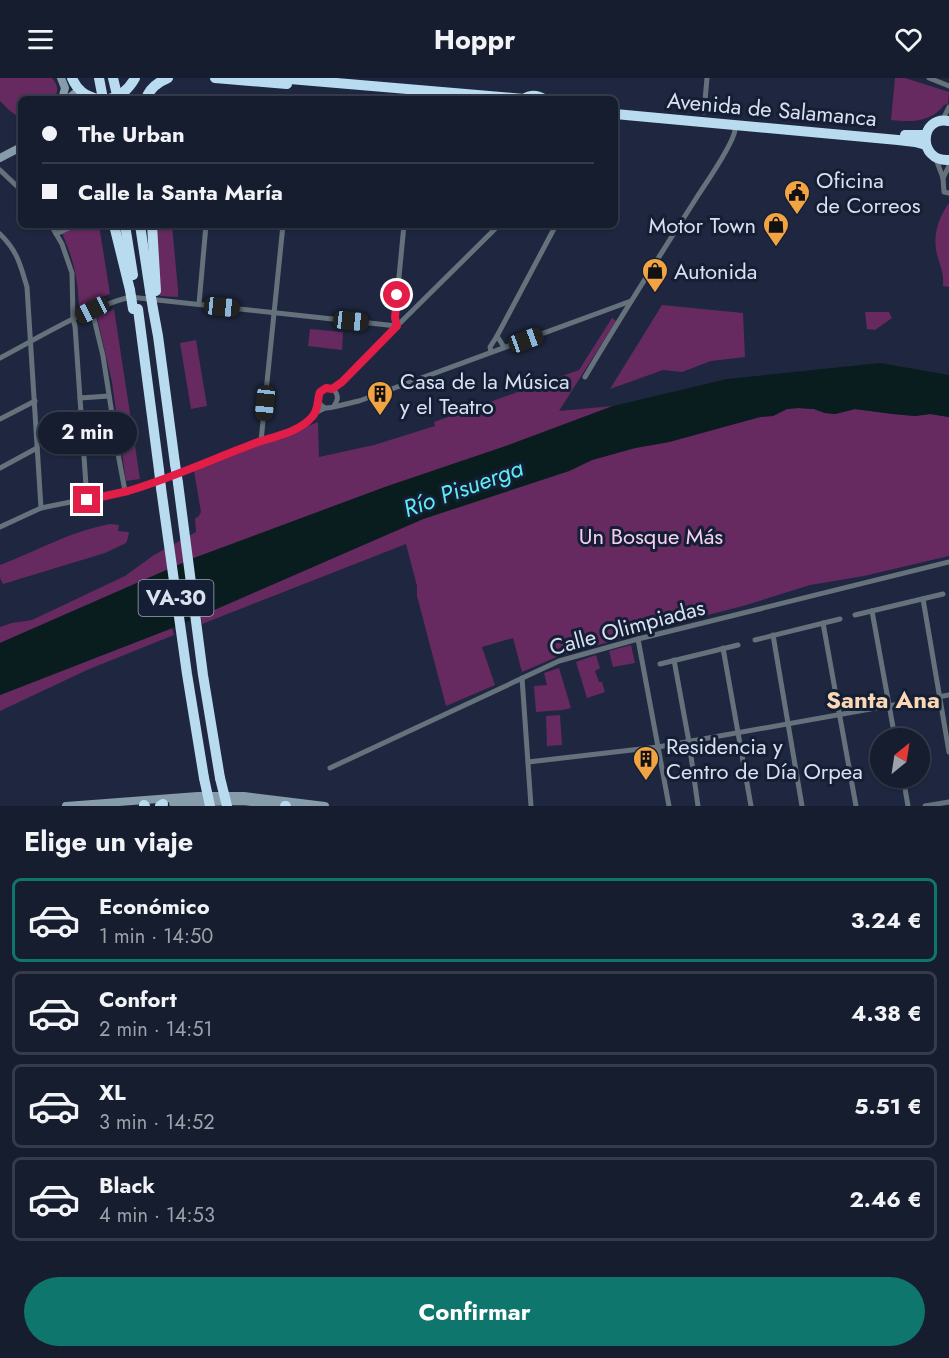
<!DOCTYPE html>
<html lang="es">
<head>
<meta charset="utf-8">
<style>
  :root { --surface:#161d2f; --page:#1f2637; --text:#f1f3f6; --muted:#9ea2aa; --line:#353b4b; --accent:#0f766e }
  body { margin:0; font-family:Jost,sans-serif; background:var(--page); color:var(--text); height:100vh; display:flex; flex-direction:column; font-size:22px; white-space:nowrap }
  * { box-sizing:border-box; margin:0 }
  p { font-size:20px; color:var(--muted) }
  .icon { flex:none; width:33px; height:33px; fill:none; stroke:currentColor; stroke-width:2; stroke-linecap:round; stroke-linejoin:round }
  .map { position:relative; height:728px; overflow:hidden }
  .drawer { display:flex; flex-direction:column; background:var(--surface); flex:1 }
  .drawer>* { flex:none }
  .banner { position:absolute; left:18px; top:18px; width:600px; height:132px; border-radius:9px; box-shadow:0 2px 4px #0004,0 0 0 2px var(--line); display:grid; align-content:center; height:132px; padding:0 24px; background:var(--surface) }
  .needle { width:39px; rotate:30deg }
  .tools { position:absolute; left:870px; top:650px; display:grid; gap:12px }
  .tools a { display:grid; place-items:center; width:60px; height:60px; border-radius:50%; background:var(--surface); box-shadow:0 2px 4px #0004,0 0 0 2px var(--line); font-size:30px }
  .end { position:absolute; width:27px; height:27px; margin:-14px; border:8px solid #e11d48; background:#fff; box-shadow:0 0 0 3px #fff }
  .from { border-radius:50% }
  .bubble { position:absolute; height:42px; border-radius:21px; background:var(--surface); box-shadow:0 2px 4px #0004,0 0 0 2px var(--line); font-size:20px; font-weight:700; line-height:42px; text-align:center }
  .car { position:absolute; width:18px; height:36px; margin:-18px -9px; border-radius:8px; box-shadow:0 0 4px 2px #0007; background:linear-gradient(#222 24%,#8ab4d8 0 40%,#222 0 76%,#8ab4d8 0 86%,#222 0) }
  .banner b { display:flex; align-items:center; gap:21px; height:57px; font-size:22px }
  .banner b+b { border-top:2px solid var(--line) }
  .banner i { width:15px; height:15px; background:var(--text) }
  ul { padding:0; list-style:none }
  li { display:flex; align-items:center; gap:18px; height:84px; margin:0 12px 9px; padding:0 12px; border:3px solid var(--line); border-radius:9px }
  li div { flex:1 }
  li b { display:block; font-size:22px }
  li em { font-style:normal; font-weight:700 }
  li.current { border-color:var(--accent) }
  li>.icon { width:54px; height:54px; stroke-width:1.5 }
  h2 { padding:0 24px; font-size:27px; line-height:72px }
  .primary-button { display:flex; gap:12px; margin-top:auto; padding:12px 24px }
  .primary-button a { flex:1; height:69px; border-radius:36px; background:var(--accent); color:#fff; font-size:24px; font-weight:700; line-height:69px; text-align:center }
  header { display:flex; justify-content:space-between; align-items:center; height:78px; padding:0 24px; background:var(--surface); font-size:27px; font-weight:700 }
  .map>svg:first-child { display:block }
  .green { fill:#662a60 }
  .water { fill:#0a1d1e }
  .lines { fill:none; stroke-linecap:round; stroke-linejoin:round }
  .street { stroke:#65727b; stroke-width:5 }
  .secondary { stroke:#879caa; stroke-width:8 }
  .highway { stroke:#b8dbef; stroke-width:10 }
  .highway-bridge { stroke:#b8dbef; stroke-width:10 }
  .route { stroke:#e11d48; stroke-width:8 }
  .labels { text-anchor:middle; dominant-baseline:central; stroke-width:6; stroke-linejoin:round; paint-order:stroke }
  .shield { fill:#141e34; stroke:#9ea6b8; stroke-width:1.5 }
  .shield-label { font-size:21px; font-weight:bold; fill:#d9e0f0 }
  .street-label { font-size:22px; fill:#d9e0f0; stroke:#141e34 }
  .poi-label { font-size:22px; fill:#d9e0f0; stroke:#141e34; text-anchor:start }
  .park-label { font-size:22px; fill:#f6cff0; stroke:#141e34 }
  .water-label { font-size:24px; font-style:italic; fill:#5decf7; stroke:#141e34 }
  .neighbourhood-label { font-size:24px; font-weight:bold; fill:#fad8b5; stroke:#141e34 }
</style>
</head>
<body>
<header><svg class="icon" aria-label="menu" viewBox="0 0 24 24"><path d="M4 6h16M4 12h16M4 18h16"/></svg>Hoppr<svg class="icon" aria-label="heart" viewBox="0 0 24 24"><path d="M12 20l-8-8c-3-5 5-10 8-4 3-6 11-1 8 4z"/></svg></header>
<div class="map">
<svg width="949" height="728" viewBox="0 0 949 728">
  <rect width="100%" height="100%" fill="#1e273f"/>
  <!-- green -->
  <g class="green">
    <path d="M0 0H52C58 7 59 13 54 21H21V41L9 32 0 23Z"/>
    <path d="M895 0H905L949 14 948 26 944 27C930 45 912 44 891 42Z"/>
    <path d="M949 125V209L943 208C944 197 941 190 938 180 932 160 937 142 949 125Z"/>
    <path d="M78 147H99L110 216 99 220 79 230C78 200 74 183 62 155Z"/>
    <polygon points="153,147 172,147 178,212 178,219 160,218"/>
    <polygon points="662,227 743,235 745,279 711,283 682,294 663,292 610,311"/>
    <polygon points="114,231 140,401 126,403 112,304 97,239"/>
    <polygon points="865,234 889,234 892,240 875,252 867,251"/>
    <polygon points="612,240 616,243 559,333 613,328 503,369 385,409 194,480 0,565 0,549 12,545 32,542 125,498 154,477 196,454 195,440 198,439 201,434 194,393 318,344 319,379 374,367 435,348 434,344 579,292"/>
    <polygon points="310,251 343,254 342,272 308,268"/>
    <polygon points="196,262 207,328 191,331 180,265"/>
    <polygon points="798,330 814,331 825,335 835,336 855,331 893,336 915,338 930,336 949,339 949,478 864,498 810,507 743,528 676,545 559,578 522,594 513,560 482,569 495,607 446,628 417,518 417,508 406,466 202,546 201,538 423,441 569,393 592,382 635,370 669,364 760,339 773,338 787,331"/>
    <path d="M110 446 119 447 118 453 129 454 128 460 126 465 105 475 3 506 0 500V487C37 473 71 453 110 446Z"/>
    <polygon points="172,550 174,557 87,592 0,633 0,617"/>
    <polygon points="631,567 635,585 613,589 609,573"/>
    <polygon points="596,577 600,590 595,593 599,604 602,604 605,614 587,620 576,584"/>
    <polygon points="559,590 571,630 563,632 536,634 534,608 547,607 544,595"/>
    <polygon points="560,637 562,667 547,668 546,638"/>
  </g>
  <!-- water -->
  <polygon class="water" points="880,285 949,297 949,339 930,336 915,338 893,336 855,331 835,336 825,335 814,331 798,330 787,331 773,338 760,339 669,364 635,370 592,382 569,393 423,441 170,551 0,617 0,565 194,480 385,409 503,369 613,328 727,301"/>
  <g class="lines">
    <!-- street -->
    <g class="street">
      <polyline points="929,0 949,8"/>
      <polyline points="704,34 707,0"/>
      <polyline points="943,41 949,29"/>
      <polyline points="936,81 943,100 944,114 949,115"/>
      <polyline points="0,92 21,112"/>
      <polyline points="943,100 949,88"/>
      <polyline points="51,147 62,166 72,195 73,241 75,248 87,422"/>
      <path d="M0 156C18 174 20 186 27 209L41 430"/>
      <polyline points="56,156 75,147"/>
      <polyline points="199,226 206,147"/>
      <polyline points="92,232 103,278 119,381 125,413"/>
      <polyline points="397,248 395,240 404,147"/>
      <polyline points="504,269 497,258 556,147"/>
      <polyline points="491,274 490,269 497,258"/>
      <path d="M0 280C42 258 84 231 130 219L397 248"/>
      <path d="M585 299C621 238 659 179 697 119 706 105 733 67 735 52"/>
      <polyline points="332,311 353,294 397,248 499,147"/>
      <polyline points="80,320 109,318"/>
      <path d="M334 328C338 322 339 318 334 312L326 310 320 314 318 323C320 326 321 328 325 330 329 331 353 324 359 323L631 223"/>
      <polyline points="0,341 35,323"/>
      <polyline points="261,363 283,147"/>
      <polyline points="0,390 37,370"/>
      <polyline points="0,449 41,430 125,413 147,407 261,363 283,356 303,347 312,340 315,335 325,330"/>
      <polyline points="923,521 949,674"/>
      <polyline points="872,533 895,660"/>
      <polyline points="855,537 943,516"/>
      <polyline points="823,545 856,728"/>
      <polyline points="773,557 802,728"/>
      <polyline points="638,561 669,728"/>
      <polyline points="755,562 840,541"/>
      <polyline points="723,570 751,728"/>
      <polyline points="674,582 689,664 698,728"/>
      <polyline points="660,586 738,567"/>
      <polyline points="522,600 531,728"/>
      <polyline points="528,684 658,669 949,617"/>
      <polyline points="330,690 559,583 638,561 949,484"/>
      <polyline points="903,699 908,728"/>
      <polyline points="925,728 949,724"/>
    </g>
    <!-- secondary -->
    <g class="secondary">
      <polyline points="61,0 65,10 62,21"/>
      <polyline points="68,21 75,15 83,15"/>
      <polyline points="0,80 21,69"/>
      <polyline points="173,725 243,723 278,727"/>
      <polyline points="66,728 198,718 244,718 325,728"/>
    </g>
    <!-- highway -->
    <g class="highway">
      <path d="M72 0C77 12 85 18 98 21"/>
      <polyline points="99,0 103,21"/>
      <polyline points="215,0 287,6"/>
      <polyline points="278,0 524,21"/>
      <path d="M109 21C121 18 129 11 135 0"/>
      <path d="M146 21C149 11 158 4 168 0"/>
      <path d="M524 21C531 16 537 17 544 21"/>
      <polyline points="615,36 898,62 915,64 926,67"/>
      <path d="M949 43C919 37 917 84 949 82"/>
      <polyline points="905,57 926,57"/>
      <polyline points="114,147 130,212"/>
      <polyline points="125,147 133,197"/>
      <polyline points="140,147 150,213"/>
      <polyline points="152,147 156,213"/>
      <polyline points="138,231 159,392"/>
      <polyline points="153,231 158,258 175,386"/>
      <polyline points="178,405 203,597 220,700"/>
      <polyline points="161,410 187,596 204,700"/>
      <polyline points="144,728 144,727 145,728"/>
      <polyline points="160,728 163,726"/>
      <polyline points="285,728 286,728"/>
    </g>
    <!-- highway-bridge -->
    <g class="highway-bridge">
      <polyline points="113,0 118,21"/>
      <polyline points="130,212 133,231"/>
      <polyline points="150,213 153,231"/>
      <polyline points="175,386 178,405"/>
      <polyline points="159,392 161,410"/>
      <polyline points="204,700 210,728"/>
      <polyline points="220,700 227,728"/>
    </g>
  </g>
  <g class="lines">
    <!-- route -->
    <path class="route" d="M87 422C101 419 114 416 128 413 172 400 215 380 258 364 276 358 299 354 312 339 319 332 317 321 320 314L326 310 332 311 342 304 397 248 395 240 397 217"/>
  </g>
  <!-- icons -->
  <defs>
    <symbol id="civic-pin" viewBox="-11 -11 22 30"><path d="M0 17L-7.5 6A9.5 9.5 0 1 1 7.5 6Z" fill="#f3a442" stroke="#141e34"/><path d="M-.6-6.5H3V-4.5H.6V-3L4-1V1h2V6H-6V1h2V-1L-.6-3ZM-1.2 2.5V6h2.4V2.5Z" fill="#111"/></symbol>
    <symbol id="shop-pin" viewBox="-11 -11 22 30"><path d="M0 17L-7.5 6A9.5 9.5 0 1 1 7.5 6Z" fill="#f3a442" stroke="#141e34"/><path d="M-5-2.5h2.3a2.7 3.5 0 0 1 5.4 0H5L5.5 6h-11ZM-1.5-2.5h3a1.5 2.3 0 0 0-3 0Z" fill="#111"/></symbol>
    <symbol id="building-pin" viewBox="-11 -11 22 30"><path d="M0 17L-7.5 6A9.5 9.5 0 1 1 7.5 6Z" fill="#f3a442" stroke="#141e34"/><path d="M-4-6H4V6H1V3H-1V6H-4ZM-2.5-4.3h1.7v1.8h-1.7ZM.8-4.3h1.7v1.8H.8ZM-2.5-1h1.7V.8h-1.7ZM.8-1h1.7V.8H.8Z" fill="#111"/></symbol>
  </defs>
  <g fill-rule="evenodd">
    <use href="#civic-pin" x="782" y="100" width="30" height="40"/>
    <use href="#shop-pin" x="761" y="132" width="30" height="40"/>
    <use href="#shop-pin" x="640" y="178" width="30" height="40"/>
    <use href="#building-pin" x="365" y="301" width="30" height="40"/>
    <use href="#building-pin" x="631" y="666" width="30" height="40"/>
  </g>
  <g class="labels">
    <!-- shield labels -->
    <rect class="shield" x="138.5" y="502" width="75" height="36" rx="4.5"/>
    <g class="shield-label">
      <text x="176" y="520">VA-30</text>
    </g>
    <!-- street labels -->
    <g class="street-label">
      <text transform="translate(772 31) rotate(5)">Avenida de Salamanca</text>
      <text transform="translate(627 549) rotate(-15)">Calle Olimpiadas</text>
    </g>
    <!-- poi labels -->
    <g class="poi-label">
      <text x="816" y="102">Oficina<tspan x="816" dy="25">de Correos</tspan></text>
      <text x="756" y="147" text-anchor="end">Motor Town</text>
      <text x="674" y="193">Autonida</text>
      <text x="400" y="303">Casa de la Música<tspan x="400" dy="25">y el Teatro</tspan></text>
      <text x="666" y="668">Residencia y<tspan x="666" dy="25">Centro de Día Orpea</tspan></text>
    </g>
    <!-- park labels -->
    <g class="park-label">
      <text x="651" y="458">Un Bosque Más</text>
    </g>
    <!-- water labels -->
    <g class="water-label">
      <text transform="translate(463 410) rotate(-20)">Río Pisuerga</text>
    </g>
    <!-- neighbourhood labels -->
    <g class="neighbourhood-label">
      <text x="883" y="621">Santa Ana</text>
    </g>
  </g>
</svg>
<div class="tools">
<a><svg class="needle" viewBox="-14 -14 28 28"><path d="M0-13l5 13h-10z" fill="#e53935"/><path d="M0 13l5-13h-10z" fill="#9ea2aa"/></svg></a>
</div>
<i class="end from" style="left:397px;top:217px"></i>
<i class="end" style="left:87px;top:422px"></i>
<div class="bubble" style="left:38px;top:334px;width:99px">2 min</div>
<i class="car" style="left:222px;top:229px;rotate:96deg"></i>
<i class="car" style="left:92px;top:232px;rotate:243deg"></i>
<i class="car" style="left:351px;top:243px;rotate:96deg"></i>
<i class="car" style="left:526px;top:262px;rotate:70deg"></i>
<i class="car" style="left:265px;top:325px;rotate:186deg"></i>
<div class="banner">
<b><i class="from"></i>The Urban</b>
<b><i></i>Calle la Santa María</b>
</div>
</div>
<section class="drawer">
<h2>Elige un viaje</h2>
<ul>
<li class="current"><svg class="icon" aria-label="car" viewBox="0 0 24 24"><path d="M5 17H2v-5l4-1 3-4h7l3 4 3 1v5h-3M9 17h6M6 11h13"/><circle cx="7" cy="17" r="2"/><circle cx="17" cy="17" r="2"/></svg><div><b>Económico</b><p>1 min · 14:50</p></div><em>3.24 €</em></li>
<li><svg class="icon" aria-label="car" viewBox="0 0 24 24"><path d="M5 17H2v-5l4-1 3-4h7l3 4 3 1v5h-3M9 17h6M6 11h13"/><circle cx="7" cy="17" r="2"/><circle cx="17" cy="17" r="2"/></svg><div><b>Confort</b><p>2 min · 14:51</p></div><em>4.38 €</em></li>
<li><svg class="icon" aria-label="car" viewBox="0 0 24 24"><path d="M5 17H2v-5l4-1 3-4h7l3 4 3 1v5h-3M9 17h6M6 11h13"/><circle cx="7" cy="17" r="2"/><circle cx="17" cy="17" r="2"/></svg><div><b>XL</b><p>3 min · 14:52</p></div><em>5.51 €</em></li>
<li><svg class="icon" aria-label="car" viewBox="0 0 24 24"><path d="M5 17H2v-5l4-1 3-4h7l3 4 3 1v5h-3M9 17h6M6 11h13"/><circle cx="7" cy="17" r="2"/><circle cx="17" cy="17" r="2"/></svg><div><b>Black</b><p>4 min · 14:53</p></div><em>2.46 €</em></li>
</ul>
<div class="primary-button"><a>Confirmar</a></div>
</section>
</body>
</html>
